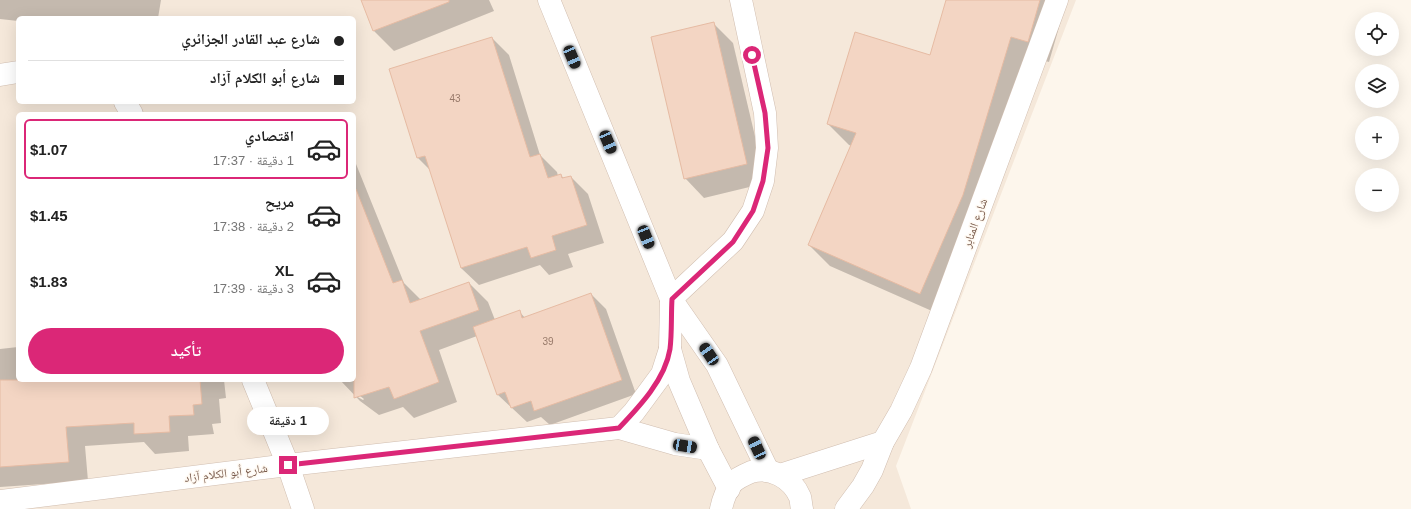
<!DOCTYPE html>
<html lang="ar">
<head>
<meta charset="utf-8">
<style>
  :root { --surface:#fff; --page:#f6f6f6; --text:#222; --muted:#767676; --line:#e0e0e0; --accent:#db2777 }
  body { margin:0; font-family:Helvetica,"Noto Naskh Arabic",sans-serif; background:var(--page); color:var(--text); direction:rtl; height:100vh; display:flex; flex-direction:column; font-size:15px; white-space:nowrap }
  * { box-sizing:border-box; margin:0 }
  p { font-size:13px; color:var(--muted) }
  .icon { flex:none; width:22px; height:22px; fill:none; stroke:currentColor; stroke-width:2; stroke-linecap:round; stroke-linejoin:round }
  .map { position:relative; flex:1; overflow:hidden; direction:ltr }
  .panel { position:absolute; left:16px; top:112px; width:340px; height:270px; display:flex; flex-direction:column; background:var(--surface); border-radius:6px; box-shadow:0 4px 16px #0002; direction:rtl }
  .panel>* { flex:none }
  .guide { position:absolute; left:16px; top:16px; width:340px; height:88px; border-radius:6px; box-shadow:0 4px 16px #0002; direction:rtl; display:grid; align-content:center; height:88px; padding:0 12px; background:var(--surface) }
  .buttons { position:absolute; left:1355px; top:12px; display:grid; gap:8px }
  .buttons a { display:grid; place-items:center; width:44px; height:44px; border-radius:50%; background:var(--surface); box-shadow:0 4px 16px #0002; font-size:20px }
  .end { position:absolute; width:18px; height:18px; margin:-9px; border:5px solid #db2777; background:#fff; box-shadow:0 0 0 2px #fff }
  .from { border-radius:50% }
  .bubble { position:absolute; height:28px; border-radius:14px; background:var(--surface); box-shadow:0 4px 16px #0002; font-size:13px; font-weight:600; line-height:28px; text-align:center; direction:rtl }
  .car { position:absolute; width:12px; height:24px; margin:-12px -6px; border-radius:5px; box-shadow:0 0 3px 1px #0007; background:linear-gradient(#222 24%,#8ab4d8 0 40%,#222 0 76%,#8ab4d8 0 86%,#222 0) }
  .guide b { display:flex; align-items:center; gap:14px; height:38px; font-size:15px }
  .guide b+b { border-top:1px solid var(--line) }
  .guide i { width:10px; height:10px; background:var(--text) }
  ul { padding:7px 0 0; list-style:none }
  li { display:flex; align-items:center; gap:12px; height:60px; margin:0 8px 6px; padding:0 4px; border:2px solid transparent; border-radius:6px }
  li div { flex:1 }
  li b { display:block; font-size:15px }
  li em { font-style:normal; font-weight:600 }
  li.on { border-color:var(--accent) }
  li>.icon { width:36px; height:36px; stroke-width:1.5 }
  .action { display:flex; gap:8px; margin-top:auto; padding:8px 12px }
  .action a { flex:1; height:46px; border-radius:24px; background:var(--accent); color:#fff; font-size:16px; font-weight:600; line-height:46px; text-align:center }
  .map>svg:first-child { display:block }
  .residential { fill:#f5e8da; fill-rule:evenodd }
  .shadow { fill:#0003; fill-rule:evenodd }
  .building { fill:#f3d5c3; stroke:#e6bba3 }
  .lines { fill:none; stroke-linecap:round; stroke-linejoin:round }
  .minor-casing { stroke:#d1beb0; stroke-width:23 }
  .minor { stroke:#fff; stroke-width:22 }
  .route { stroke:#db2777; stroke-width:5 }
  .labels { text-anchor:middle; dominant-baseline:central; stroke-width:3; stroke-linejoin:round; paint-order:stroke }
  .number-label { font-size:10px; fill:#987a6a }
  .street-label { font-size:12px; fill:#7a5c4d; stroke:#fffaf3 }
</style>
</head>
<body>
<div class="map">
<svg width="1411" height="509" viewBox="0 0 1411 509">
  <rect width="100%" height="100%" fill="#fdf6ec"/>
  <!-- residential -->
  <path class="residential" d="M0 0H1076L896 466 911 509H0ZM18 18H354V102H18ZM18 114H354V380H18Z"/>
  <!-- shadow -->
  <g class="shadow">
    <polygon points="0,0 161,0 158,18 18,18 18,21 0,19"/>
    <polygon points="362,0 489,0 494,11 394,51 374,31"/>
    <polygon points="947,0 1063,0 1066,3 1049,62 1032,57 941,315 830,266 809,245 852,146 849,145 828,124 931,57"/>
    <polygon points="713,23 733,43 766,183 704,198 685,178"/>
    <polygon points="492,38 509,55 540,155 557,172 558,176 561,175 564,179 571,177 588,194 604,243 568,254 573,267 549,275 540,265 479,285 461,268 430,170 418,158 390,70"/>
    <path d="M354 159 404 283 421 300 469 283 488 302 495 320 519 311 525 318 591 294 606 309 636 394 550 425 541 417 527 422 498 395 477 336 439 350 457 402 414 418 403 407 379 415 360 401 340 380H354ZM356 393 364 399 363 400 356 396Z"/>
    <polygon points="18,347 18,380 224,380 226,398 219,399 221,423 212,424 214,434 188,436 189,451 155,454 144,442 85,446 88,481 0,487 0,349"/>
  </g>
  <!-- building -->
  <g class="building">
    <polygon points="361,0 449,0 449,2 373,31"/>
    <polygon points="946,0 1040,0 1028,42 1011,37 963,195 920,294 808,245 856,133 827,124 855,32 930,55"/>
    <polygon points="714,22 747,164 684,179 651,37"/>
    <polygon points="492,37 530,157 540,154 548,178 561,174 562,178 571,176 587,225 552,236 556,250 531,258 527,247 461,268 425,156 417,158 389,69"/>
    <polygon points="354,189 356,189 393,283 402,280 410,303 469,282 479,310 420,331 439,382 394,399 389,387 354,398"/>
    <polygon points="591,293 622,380 534,411 531,401 511,408 505,392 497,395 473,327 520,310 522,318"/>
    <polygon points="0,380 200,380 202,404 193,405 194,415 169,416 170,432 134,434 134,423 66,427 69,462 0,467"/>
  </g>
  <g class="lines">
    <defs>
      <g id="minor">
        <polyline points="549,0 671,299 717,365 768,471"/>
        <polyline points="0,75 18,72"/>
        <polyline points="125,102 132,114"/>
        <polyline points="671,299 733,241 753,211 763,181 767,148 765,113 741,0"/>
        <polyline points="671,299 670,349 679,381 708,449 729,489"/>
        <polyline points="253,380 288,465 303,509"/>
        <polyline points="619,428 634,412 662,374 670,349"/>
        <polyline points="780,475 883,442"/>
        <polyline points="0,501 288,465 619,428 675,444 708,449"/>
        <path d="M721 509C723 499 726 491 732 483 737 478 744 475 751 472 770 466 792 478 800 497 801 500 801 505 802 509"/>
        <polyline points="846,509 863,486 872,470 883,442 901,411 921,368 1057,0"/>
      </g>
    </defs>
    <!-- minor casing -->
    <use href="#minor" class="minor-casing"/>
    <!-- minor -->
    <use href="#minor" class="minor"/>
  </g>
  <g class="lines">
    <!-- route -->
    <path class="route" d="M288 465 619 428C639 407 665 380 670 349 672 333 671 315 672 299L733 242 753 211 763 181 768 148 765 113 752 55"/>
  </g>
  <g class="labels">
    <!-- number labels -->
    <g class="number-label">
      <text x="455" y="98">43</text>
      <text x="548" y="341">39</text>
    </g>
    <!-- street labels -->
    <g class="street-label">
      <text transform="translate(975 223) rotate(-70)">شارع المنابر</text>
      <text transform="translate(226 473) rotate(-7)">شارع أبو الكلام آزاد</text>
    </g>
  </g>
</svg>
<div class="buttons">
<a><svg class="icon" aria-label="locate" viewBox="0 0 24 24"><circle cx="12" cy="12" r="6"/><path d="M12 2v4M12 18v4M2 12h4M18 12h4"/></svg></a>
<a><svg class="icon" aria-label="layers" viewBox="0 0 24 24"><path d="M12 4l9 5-9 5-9-5zM3 14l9 5 9-5"/></svg></a>
<a>+</a>
<a>−</a>
</div>
<i class="end from" style="left:752px;top:55px"></i>
<i class="end" style="left:288px;top:465px"></i>
<div class="bubble" style="left:247px;top:407px;width:82px">1 دقيقة</div>
<i class="car" style="left:572px;top:57px;rotate:157deg"></i>
<i class="car" style="left:608px;top:142px;rotate:157deg"></i>
<i class="car" style="left:646px;top:237px;rotate:158deg"></i>
<i class="car" style="left:709px;top:354px;rotate:326deg"></i>
<i class="car" style="left:685px;top:446px;rotate:99deg"></i>
<i class="car" style="left:757px;top:448px;rotate:335deg"></i>
<div class="guide">
<b><i class="from"></i>شارع عبد القادر الجزائري</b>
<b><i></i>شارع أبو الكلام آزاد</b>
</div>
<section class="panel">
<ul>
<li class="on"><svg class="icon" aria-label="car" viewBox="0 0 24 24"><path d="M5 17H2v-5l4-1 3-4h7l3 4 3 1v5h-3M9 17h6M6 11h13"/><circle cx="7" cy="17" r="2"/><circle cx="17" cy="17" r="2"/></svg><div><b>اقتصادي</b><p>1 دقيقة · 17:37</p></div><em>$1.07</em></li>
<li><svg class="icon" aria-label="car" viewBox="0 0 24 24"><path d="M5 17H2v-5l4-1 3-4h7l3 4 3 1v5h-3M9 17h6M6 11h13"/><circle cx="7" cy="17" r="2"/><circle cx="17" cy="17" r="2"/></svg><div><b>مريح</b><p>2 دقيقة · 17:38</p></div><em>$1.45</em></li>
<li><svg class="icon" aria-label="car" viewBox="0 0 24 24"><path d="M5 17H2v-5l4-1 3-4h7l3 4 3 1v5h-3M9 17h6M6 11h13"/><circle cx="7" cy="17" r="2"/><circle cx="17" cy="17" r="2"/></svg><div><b>XL</b><p>3 دقيقة · 17:39</p></div><em>$1.83</em></li>
</ul>
<div class="action"><a>تأكيد</a></div>
</section>
</div>
</body>
</html>
